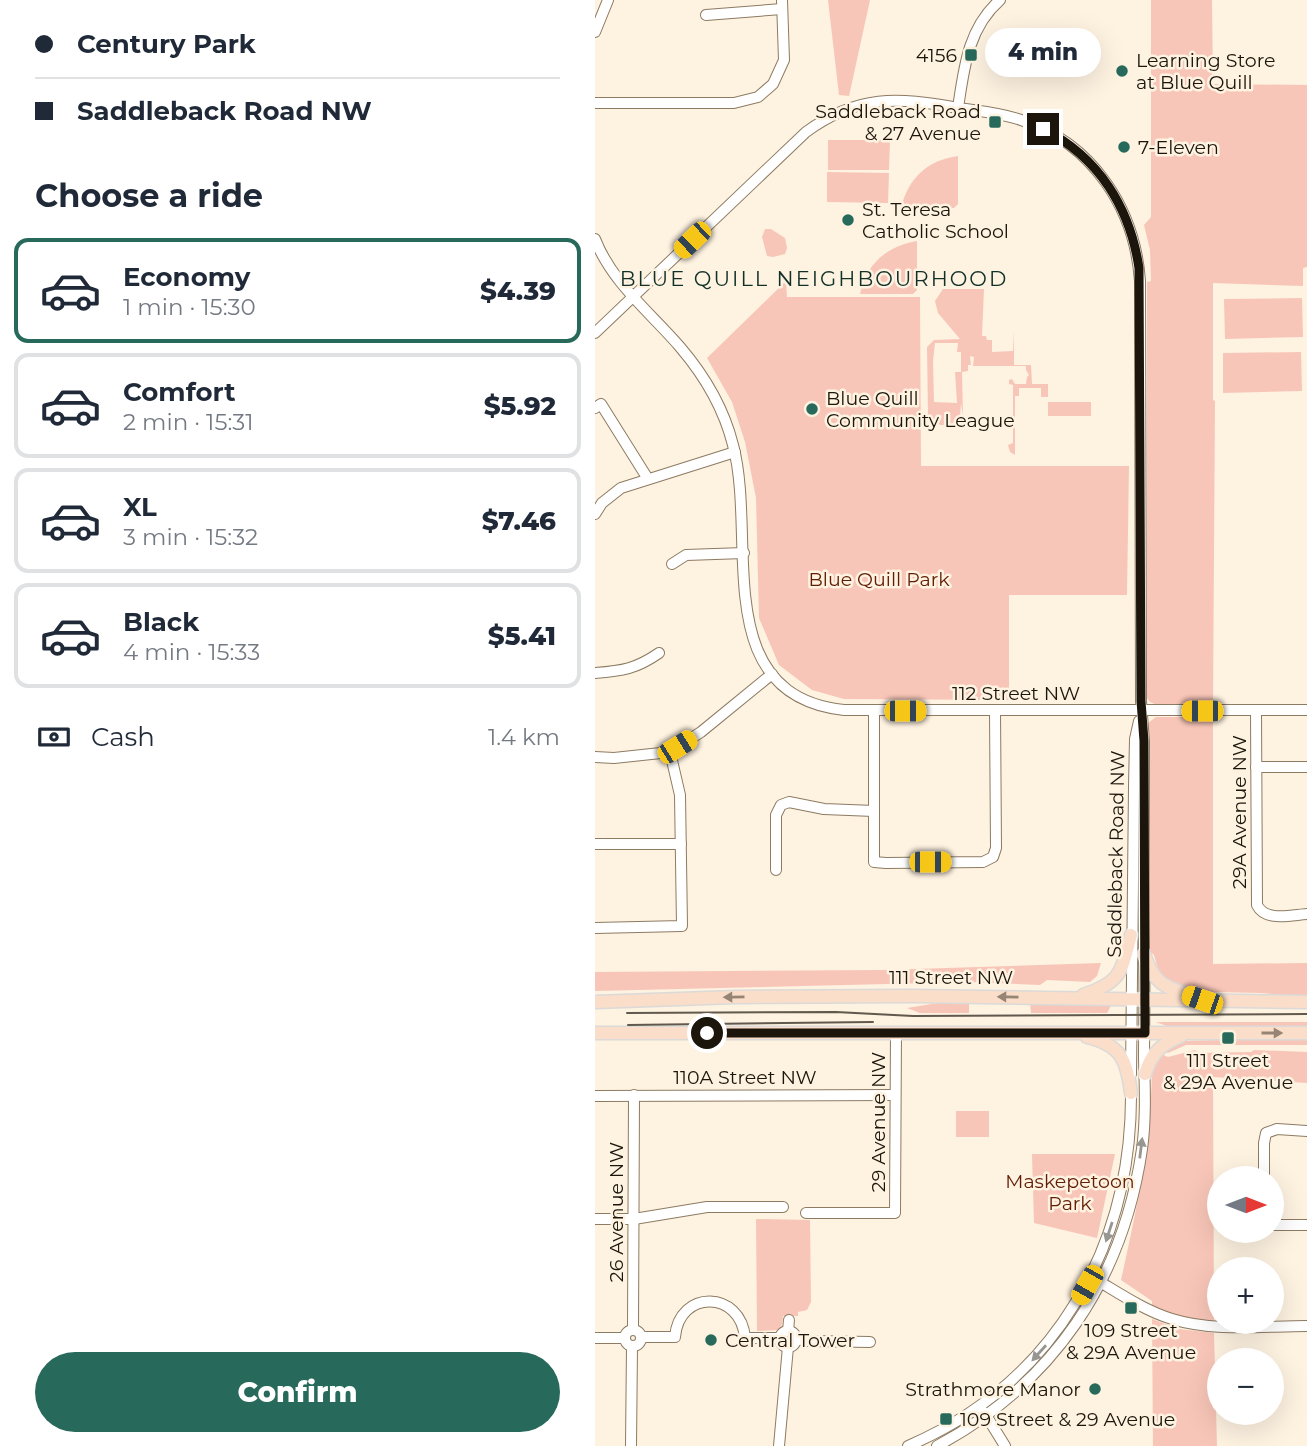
<!DOCTYPE html>
<html lang="en">
<head>
<meta charset="utf-8">
<style>
  :root { --surface:#fff; --page:#f6f6f7; --text:#1f2937; --muted:#747a83; --line:#e0e1e3; --accent:#27695a }
  body { margin:0; font-family:Montserrat,sans-serif; background:var(--page); color:var(--text); height:100vh; display:flex; flex-direction:column; font-size:26px; white-space:nowrap }
  * { box-sizing:border-box; margin:0 }
  p { font-size:23px; color:var(--muted) }
  .icon { flex:none; width:38px; height:38px; fill:none; stroke:currentColor; stroke-width:2; stroke-linecap:round; stroke-linejoin:round }
  .map { position:relative; flex:1; overflow:hidden }
  .sheet { display:flex; flex-direction:column; background:var(--surface); width:595px }
  .sheet>* { flex:none }
  .guide { display:grid; align-content:center; height:154px; padding:0 35px; background:var(--surface) }
  .needle { width:46px; rotate:90deg }
  .fabs { position:absolute; left:612px; top:1166px; display:grid; gap:14px }
  .fabs a { display:grid; place-items:center; width:77px; height:77px; border-radius:50%; background:var(--surface); box-shadow:0 7px 28px #0002; font-size:35px }
  .end { position:absolute; width:32px; height:32px; margin:-16px; border:9px solid #1b150b; background:#fff; box-shadow:0 0 0 4px #fff }
  .from { border-radius:50% }
  .bubble { position:absolute; height:49px; border-radius:24px; background:var(--surface); box-shadow:0 7px 28px #0002; font-size:23px; font-weight:800; line-height:49px; text-align:center }
  .car { position:absolute; width:21px; height:42px; margin:-21px -10px; border-radius:9px; box-shadow:0 0 5px 2px #0007; background:linear-gradient(#f5c518 24%,#345 0 40%,#f5c518 0 76%,#345 0 86%,#f5c518 0) }
  .guide b { display:flex; align-items:center; gap:24px; height:66px; font-size:26px }
  .guide b+b { border-top:2px solid var(--line) }
  .guide i { width:18px; height:18px; background:var(--text) }
  ul { padding:0; list-style:none }
  li { display:flex; align-items:center; gap:21px; height:105px; margin:0 14px 10px; padding:0 21px; border:4px solid var(--line); border-radius:14px }
  li div { flex:1 }
  li b { display:block; font-size:26px }
  li em { font-style:normal; font-weight:800 }
  li.selected { border-color:var(--accent) }
  li>.icon { width:63px; height:63px; stroke-width:1.5 }
  h2 { padding:0 35px; font-size:32px; line-height:84px }
  .pay { display:flex; align-items:center; gap:18px; height:77px; padding:0 35px; font-size:26px }
  .pay p { margin-inline-start:auto }
  .cta { display:flex; gap:14px; margin-top:auto; padding:14px 35px }
  .cta a { flex:1; height:80px; border-radius:42px; background:var(--accent); color:#fff; font-size:28px; font-weight:800; line-height:80px; text-align:center }
  main { display:flex; flex:1; min-height:0 }
  .map>svg:first-child { display:block }
  .green { fill:#f8c6b8; fill-rule:evenodd }
  .lines { fill:none; stroke-linecap:round; stroke-linejoin:round }
  .minor-casing { stroke:#8d7b62; stroke-width:12 }
  .major-casing { stroke:#dbdad8; stroke-width:15 }
  .minor { stroke:#fff; stroke-width:10 }
  .major { stroke:#fadeca; stroke-width:12 }
  .tram { stroke:#61594d; stroke-width:2 }
  .oneway { fill:#968474 }
  .oneway2 { fill:#989691 }
  .route { stroke:#1b150b; stroke-width:9 }
  .poi-dot { fill:#27695a; stroke:#fef2e1; stroke-width:2.5 }
  .labels { text-anchor:middle; dominant-baseline:central; stroke-width:5; stroke-linejoin:round; paint-order:stroke }
  .poi-label { font-size:19px; fill:#1b150b; stroke:#fef2e1; text-anchor:start }
  .park-label { font-size:19px; fill:#621c04; stroke:#fef2e1 }
  .street-label { font-size:19px; fill:#1b150b; stroke:#fef2e1 }
  .neighbourhood-label { font-size:21px; letter-spacing:2px; fill:#103028; stroke:#fef2e1 }
</style>
</head>
<body>
<main>
<section class="sheet">
<div class="guide">
<b><i class="from"></i>Century Park</b>
<b><i></i>Saddleback Road NW</b>
</div>
<h2>Choose a ride</h2>
<ul>
<li class="selected"><svg class="icon" aria-label="car" viewBox="0 0 24 24"><path d="M5 17H2v-5l4-1 3-4h7l3 4 3 1v5h-3M9 17h6M6 11h13"/><circle cx="7" cy="17" r="2"/><circle cx="17" cy="17" r="2"/></svg><div><b>Economy</b><p>1 min · 15:30</p></div><em>$4.39</em></li>
<li><svg class="icon" aria-label="car" viewBox="0 0 24 24"><path d="M5 17H2v-5l4-1 3-4h7l3 4 3 1v5h-3M9 17h6M6 11h13"/><circle cx="7" cy="17" r="2"/><circle cx="17" cy="17" r="2"/></svg><div><b>Comfort</b><p>2 min · 15:31</p></div><em>$5.92</em></li>
<li><svg class="icon" aria-label="car" viewBox="0 0 24 24"><path d="M5 17H2v-5l4-1 3-4h7l3 4 3 1v5h-3M9 17h6M6 11h13"/><circle cx="7" cy="17" r="2"/><circle cx="17" cy="17" r="2"/></svg><div><b>XL</b><p>3 min · 15:32</p></div><em>$7.46</em></li>
<li><svg class="icon" aria-label="car" viewBox="0 0 24 24"><path d="M5 17H2v-5l4-1 3-4h7l3 4 3 1v5h-3M9 17h6M6 11h13"/><circle cx="7" cy="17" r="2"/><circle cx="17" cy="17" r="2"/></svg><div><b>Black</b><p>4 min · 15:33</p></div><em>$5.41</em></li>
</ul>
<div class="pay"><svg class="icon" aria-label="cash" viewBox="0 0 24 24"><path d="M3 7h18v10H3z"/><circle cx="12" cy="12" r="2"/></svg>Cash<p>1.4 km</p></div>
<div class="cta"><a>Confirm</a></div>
</section>
<div class="map">
<svg width="712" height="1446" viewBox="0 0 712 1446">
  <rect width="100%" height="100%" fill="#fef2e1"/>
  <!-- green -->
  <g class="green">
    <polygon points="233,0 275,0 254,96 244,95"/>
    <polygon points="556,0 617,0 618,84 712,85 712,267 708,268 708,286 618,283 618,400 620,401 618,705 562,705 555,702 552,698 552,282 556,281 555,250 549,225 556,217"/>
    <polygon points="233,140 295,140 294,170 233,170"/>
    <path d="M363 156V204L359 208H306C313 178 333 160 363 156Z"/>
    <polygon points="232,172 294,173 293,203 232,202"/>
    <polygon points="170,229 176,229 190,238 192,248 190,254 178,257 172,256 167,237"/>
    <path d="M322 241V290L318 294H265C271 264 292 246 322 241Z"/>
    <polygon points="191,281 192,297 325,297 326,466 534,466 532,595 414,595 414,700 249,699 217,690 184,665 164,618 161,498 150,442 137,402 112,358"/>
    <path d="M348 289H389L387 336H391L392 340H397V352L418 351 419 331V365H436L437 384H453V397H446V388H424V396H420V455L415 452 413 445 418 443V385L414 384V380L417 379 420 384H431L432 377 434 375 431 370V366H378L379 357 375 356 376 365H373V371L367 372 368 417 366 403 365 417 355 425H345L333 415 332 347 339 340 365 339 343 313 340 301ZM340 343H363L362 352H366V372H360L362 403 339 402 338 361Z"/>
    <polygon points="707,298 708,337 630,339 629,299"/>
    <polygon points="706,352 707,391 628,393 628,353"/>
    <rect x="453" y="402" width="43" height="14"/>
    <polygon points="561,717 618,717 618,964 712,963 712,997 667,993 618,992 576,984 564,973 559,955 552,949 553,723"/>
    <polygon points="506,963 502,976 495,982 452,980 445,985 376,982 0,991 0,972 288,970"/>
    <polygon points="355,1001 374,1001 374,1013 325,1013 312,1008"/>
    <polygon points="435,1002 517,1004 512,1013 436,1013"/>
    <polygon points="561,1022 712,1022 712,1028 577,1028"/>
    <polygon points="633,1037 712,1037 712,1045 591,1045 573,1053 569,1051 586,1041 628,1040 632,1042"/>
    <path d="M600 1050 604 1053 656 1052 659 1050 712 1052V1083L618 1077 619 1321 590 1318 557 1306V1301L526 1280C542 1209 557 1137 557 1063L564 1053 573 1057Z"/>
    <rect x="361" y="1111" width="33" height="26"/>
    <polygon points="437,1154 520,1154 502,1238 439,1223"/>
    <polygon points="161,1219 215,1220 216,1302 212,1310 203,1312 203,1316 188,1316 186,1330 162,1331"/>
    <polygon points="557,1319 584,1329 619,1333 622,1446 558,1446"/>
  </g>
  <g class="lines">
    <defs>
      <g id="minor">
        <polyline points="111,15 187,9"/>
        <polyline points="0,32 13,0"/>
        <polyline points="0,103 139,103 163,97 178,84 189,60 187,0"/>
        <path d="M363 108C369 68 373 28 405 0"/>
        <path d="M0 239C17 283 56 313 85 347 109 375 129 409 138 445 163 538 112 695 249 710H712"/>
        <path d="M0 333 211 132C263 94 302 97 363 108 384 111 406 113 426 120 498 143 540 209 545 281L546 701 549 742C549 814 548 886 549 959 550 992 549 1026 549 1059 550 1089 551 1120 547 1149 528 1280 459 1383 342 1446"/>
        <polyline points="0,408 6,404 53,479"/>
        <polyline points="0,514 7,503 26,488 140,452"/>
        <polyline points="77,564 91,555 149,553"/>
        <path d="M0 673C27 671 41 669 64 653"/>
        <polyline points="279,711 279,862 291,863 388,862 398,857 401,848 400,711"/>
        <path d="M661 711 662 905C670 922 696 915 712 914"/>
        <polyline points="0,757 19,758 75,752 106,732 177,674"/>
        <polyline points="661,767 712,767"/>
        <polyline points="0,844 86,844"/>
        <polyline points="181,870 181,815 186,805 194,802 229,809 279,811"/>
        <polyline points="0,928 87,926 85,795 75,752"/>
        <polyline points="536,1074 539,787 540,739 544,721"/>
        <polyline points="0,1096 300,1095"/>
        <polyline points="669,1178 669,1143 671,1133 682,1129 712,1131"/>
        <polyline points="211,1213 300,1213 301,1032"/>
        <polyline points="0,1219 39,1219 112,1207 188,1207"/>
        <polyline points="677,1225 712,1225"/>
        <path d="M500 1279C524 1293 550 1311 577 1319 619 1332 668 1326 712 1326"/>
        <polyline points="38,1329 39,1095"/>
        <circle cx="38" cy="1338" r="8"/>
        <polyline points="193,1331 194,1320"/>
        <circle cx="193" cy="1339" r="8"/>
        <path d="M46 1337H80C84 1289 146 1290 150 1338H186"/>
        <polyline points="0,1338 30,1338"/>
        <polyline points="201,1339 214,1341 275,1342"/>
        <polyline points="389,1412 410,1446"/>
        <polyline points="36,1446 37,1346"/>
        <polyline points="184,1446 193,1347"/>
        <path d="M313 1446C460 1383 538 1246 536 1089"/>
      </g>
      <g id="major">
        <path d="M549 954C559 984 569 987 597 996"/>
        <path d="M488 995C527 982 526 972 536 935"/>
        <polyline points="0,1002 140,997 318,996 712,1002"/>
        <polyline points="0,1033 712,1033"/>
        <path d="M492 1037C526 1045 532 1060 536 1093"/>
        <path d="M550 1074C556 1054 566 1044 586 1036"/>
      </g>
    </defs>
    <!-- minor casing -->
    <use href="#minor" class="minor-casing"/>
    <!-- major casing -->
    <use href="#major" class="major-casing"/>
    <!-- minor -->
    <use href="#minor" class="minor"/>
    <!-- major -->
    <use href="#major" class="major"/>
    <!-- tram -->
    <g class="tram">
      <polyline points="32,1013 241,1012 318,1016 712,1014"/>
      <polyline points="33,1025 278,1022"/>
    </g>
  </g>
  <!-- one-way arrows -->
  <defs><path id="oneway-solid" d="M-6-.8H1V-3.2L6.5 0L1 3.2V.8H-6Z" transform="scale(1.75)"/></defs>
  <g class="oneway">
    <use href="#oneway-solid" transform="translate(139 997) rotate(179)"/>
    <use href="#oneway-solid" transform="translate(413 997) rotate(-179)"/>
    <use href="#oneway-solid" transform="translate(677 1033)"/>
  </g>
  <g class="oneway2">
    <use href="#oneway-solid" transform="translate(546 1148) rotate(-83)"/>
    <use href="#oneway-solid" transform="translate(514 1232) rotate(108)"/>
    <use href="#oneway-solid" transform="translate(444 1353) rotate(132)"/>
  </g>
  <g class="lines">
    <!-- route -->
    <path class="route" d="M112 1033H550L549 741 546 701 544 268C535 208 504 157 448 129"/>
  </g>
  <!-- markers -->
  <g class="poi-dot">
    <rect x="369" y="48" width="14" height="14" rx="3.5"/>
    <circle cx="527" cy="71" r="7"/>
    <rect x="393" y="115" width="14" height="14" rx="3.5"/>
    <circle cx="529" cy="147" r="7"/>
    <circle cx="253" cy="220" r="7"/>
    <circle cx="217" cy="409" r="7"/>
    <rect x="626" y="1031" width="14" height="14" rx="3.5"/>
    <rect x="529" y="1301" width="14" height="14" rx="3.5"/>
    <circle cx="116" cy="1340" r="7"/>
    <circle cx="500" cy="1389" r="7"/>
    <rect x="344" y="1412" width="14" height="14" rx="3.5"/>
  </g>
  <g class="labels">
    <!-- poi labels -->
    <g class="poi-label">
      <text x="362" y="55" text-anchor="end">4156</text>
      <text x="541" y="60">Learning Store<tspan x="541" dy="22">at Blue Quill</tspan></text>
      <text x="386" y="111" text-anchor="end">Saddleback Road<tspan x="386" dy="22">&amp; 27 Avenue</tspan></text>
      <text x="543" y="147">7-Eleven</text>
      <text x="267" y="209">St. Teresa<tspan x="267" dy="22">Catholic School</tspan></text>
      <text x="231" y="398">Blue Quill<tspan x="231" dy="22">Community League</tspan></text>
      <text x="633" y="1060" text-anchor="middle">111 Street<tspan x="633" dy="22">&amp; 29A Avenue</tspan></text>
      <text x="536" y="1330" text-anchor="middle">109 Street<tspan x="536" dy="22">&amp; 29A Avenue</tspan></text>
      <text x="130" y="1340">Central Tower</text>
      <text x="486" y="1389" text-anchor="end">Strathmore Manor</text>
      <text x="365" y="1419">109 Street &amp; 29 Avenue</text>
    </g>
    <!-- park labels -->
    <g class="park-label">
      <text x="284" y="579">Blue Quill Park</text>
      <text x="475" y="1181">Maskepetoon<tspan x="475" dy="22">Park</tspan></text>
    </g>
    <!-- street labels -->
    <g class="street-label">
      <text x="421" y="693">112 Street NW</text>
      <text transform="translate(644 812) rotate(-90)">29A Avenue NW</text>
      <text transform="translate(521 854) rotate(-89)">Saddleback Road NW</text>
      <text x="356" y="977">111 Street NW</text>
      <text x="150" y="1077">110A Street NW</text>
      <text transform="translate(283 1122) rotate(-90)">29 Avenue NW</text>
      <text transform="translate(21 1212) rotate(-90)">26 Avenue NW</text>
    </g>
    <!-- neighbourhood labels -->
    <g class="neighbourhood-label">
      <text x="219" y="278">BLUE QUILL NEIGHBOURHOOD</text>
    </g>
  </g>
</svg>
<div class="fabs">
<a><svg class="needle" viewBox="-14 -14 28 28"><path d="M0-13l5 13h-10z" fill="#e53935"/><path d="M0 13l5-13h-10z" fill="#747a83"/></svg></a>
<a>+</a>
<a>−</a>
</div>
<i class="end from" style="left:112px;top:1033px"></i>
<i class="end" style="left:448px;top:129px"></i>
<div class="bubble" style="left:390px;top:28px;width:116px">4 min</div>
<i class="car" style="left:97px;top:240px;rotate:226deg"></i>
<i class="car" style="left:310px;top:711px;rotate:90deg"></i>
<i class="car" style="left:607px;top:711px;rotate:270deg"></i>
<i class="car" style="left:82px;top:747px;rotate:58deg"></i>
<i class="car" style="left:335px;top:862px;rotate:90deg"></i>
<i class="car" style="left:607px;top:1000px;rotate:289deg"></i>
<i class="car" style="left:492px;top:1285px;rotate:210deg"></i>
</div>
</main>
</body>
</html>
